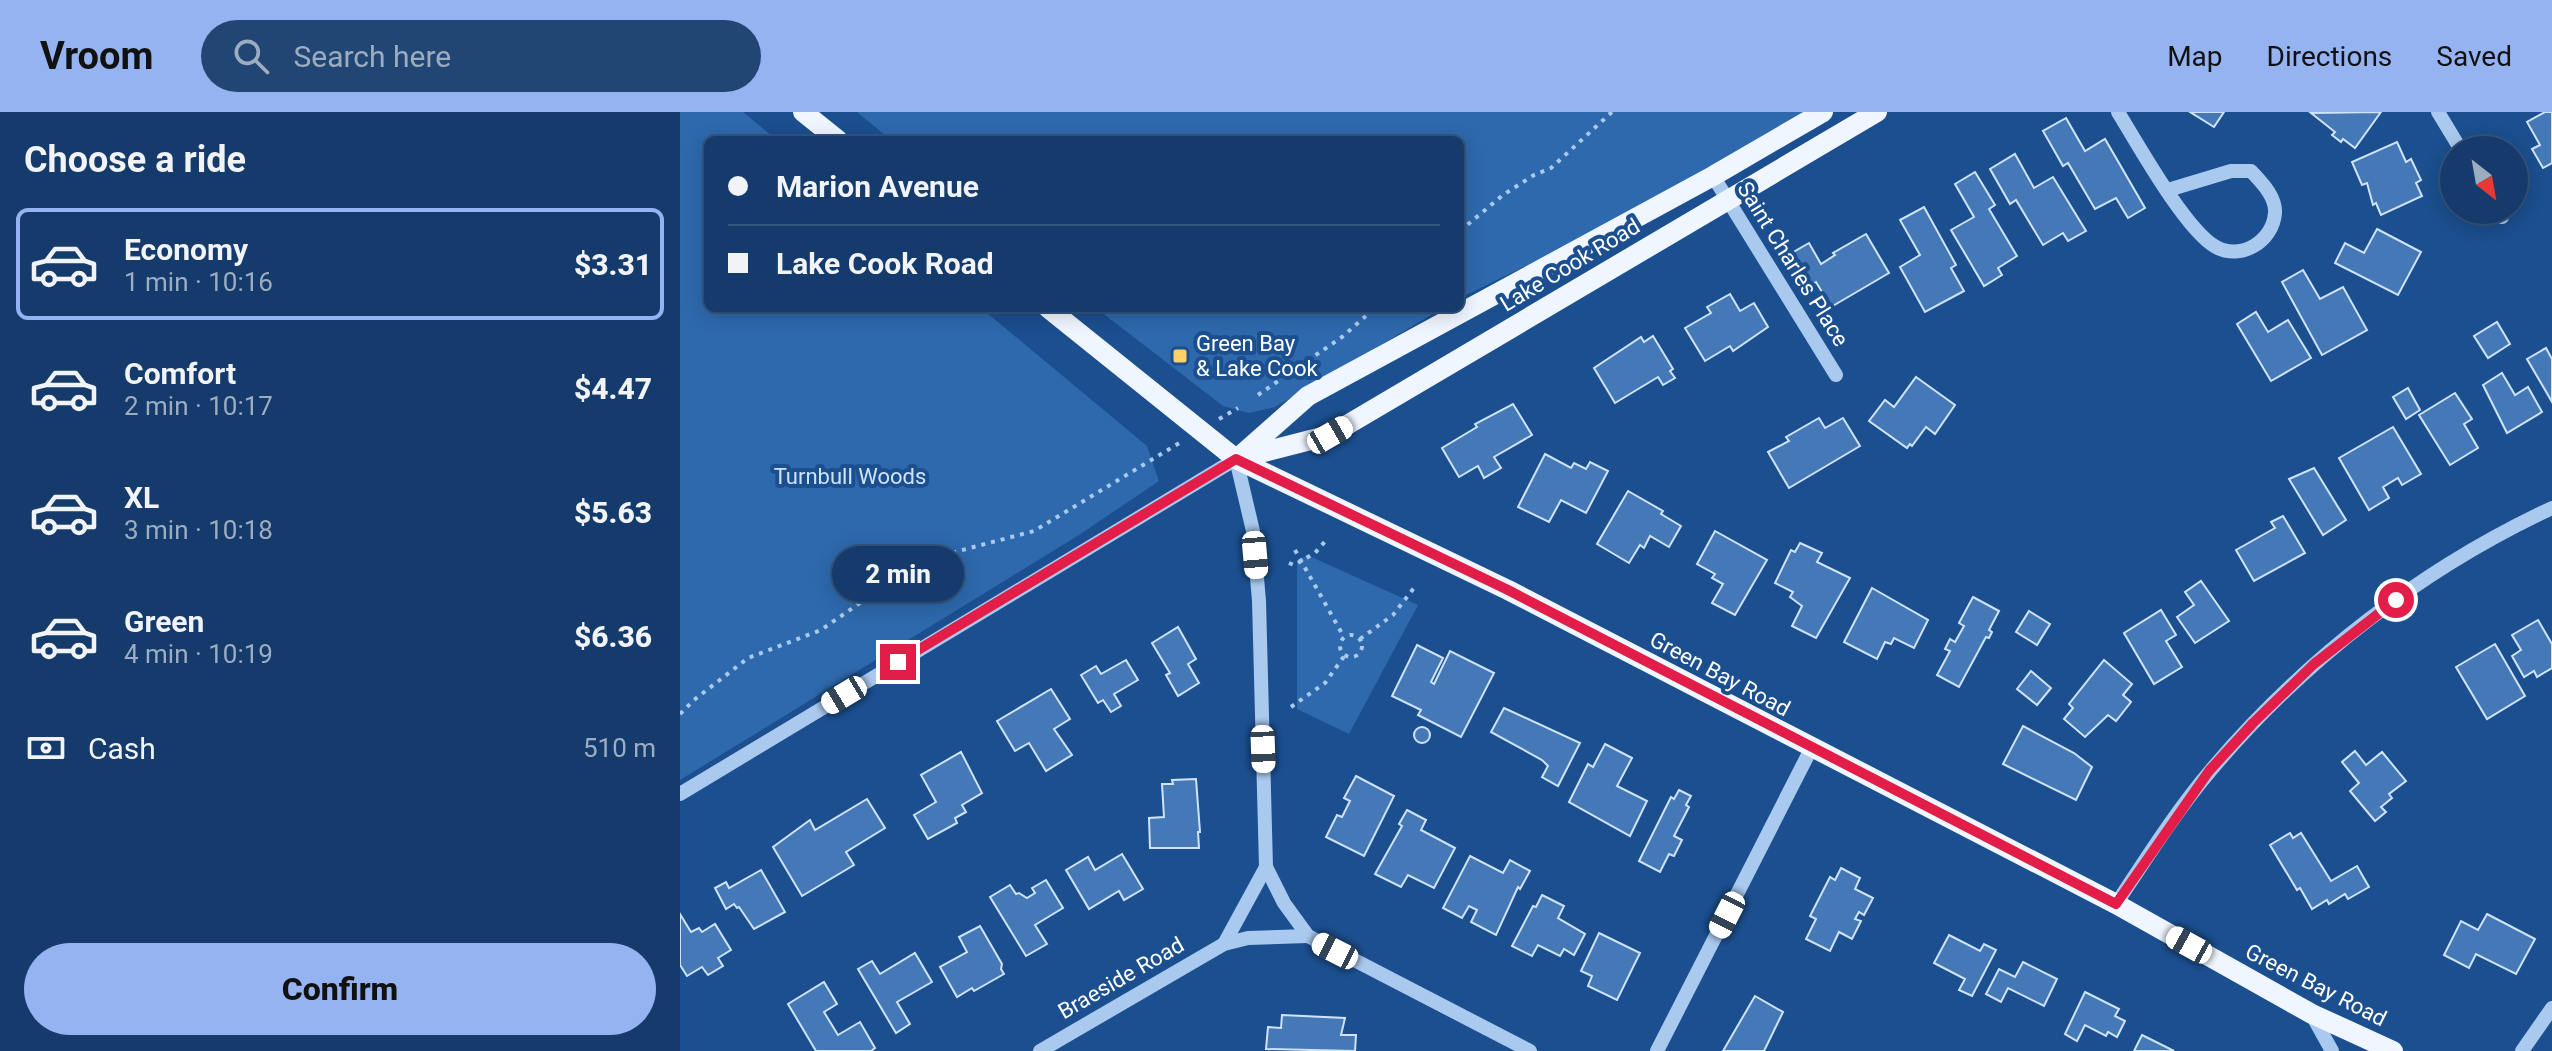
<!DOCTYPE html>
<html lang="en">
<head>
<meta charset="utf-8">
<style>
  :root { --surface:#143b6b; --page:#214673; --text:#f1f3f6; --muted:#9dadc1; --line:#33557e; --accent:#95b2f1 }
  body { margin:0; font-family:Roboto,sans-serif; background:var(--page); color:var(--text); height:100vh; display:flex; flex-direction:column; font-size:30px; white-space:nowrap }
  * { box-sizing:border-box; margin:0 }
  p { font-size:26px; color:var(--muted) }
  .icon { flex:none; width:44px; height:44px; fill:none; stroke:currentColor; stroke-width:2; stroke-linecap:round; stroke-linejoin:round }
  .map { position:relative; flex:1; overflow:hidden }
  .panel { display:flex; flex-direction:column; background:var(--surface); width:680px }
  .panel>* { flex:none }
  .top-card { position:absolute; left:24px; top:24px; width:760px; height:176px; border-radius:12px; box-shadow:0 4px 20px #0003,0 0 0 2px var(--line); display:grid; align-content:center; height:176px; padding:0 24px; background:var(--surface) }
  .needle { width:52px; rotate:149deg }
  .fabs { position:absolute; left:1760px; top:24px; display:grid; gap:16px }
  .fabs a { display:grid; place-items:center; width:88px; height:88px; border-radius:50%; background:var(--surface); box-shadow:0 4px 20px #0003,0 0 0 2px var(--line); font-size:40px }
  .end { position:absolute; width:36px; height:36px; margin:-18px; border:10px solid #e11d48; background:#fff; box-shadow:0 0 0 4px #fff }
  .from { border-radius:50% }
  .bubble { position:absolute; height:56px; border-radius:28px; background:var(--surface); box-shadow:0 4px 20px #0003,0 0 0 2px var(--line); font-size:26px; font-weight:800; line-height:56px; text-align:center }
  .car { position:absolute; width:24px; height:48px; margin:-24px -12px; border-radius:10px; box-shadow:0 0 6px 2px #0007; background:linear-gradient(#fff 24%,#345 0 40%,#fff 0 76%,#345 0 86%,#fff 0) }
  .top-card b { display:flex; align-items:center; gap:28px; height:76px; font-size:30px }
  .top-card b+b { border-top:2px solid var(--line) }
  .top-card i { width:20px; height:20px; background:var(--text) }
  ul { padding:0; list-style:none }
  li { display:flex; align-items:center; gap:24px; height:112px; margin:0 16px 12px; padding:0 8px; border:4px solid transparent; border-radius:12px }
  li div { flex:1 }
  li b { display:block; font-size:30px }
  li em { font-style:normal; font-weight:800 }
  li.active { border-color:var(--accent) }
  li>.icon { width:72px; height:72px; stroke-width:1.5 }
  h2 { padding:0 24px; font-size:36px; line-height:96px }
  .pay { display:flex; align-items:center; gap:20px; height:88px; padding:0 24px; font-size:30px }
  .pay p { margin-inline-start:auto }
  .action { display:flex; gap:16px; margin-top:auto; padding:16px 24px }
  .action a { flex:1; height:92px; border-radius:48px; background:var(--accent); color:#111; font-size:32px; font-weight:800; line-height:92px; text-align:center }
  header { display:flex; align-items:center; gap:48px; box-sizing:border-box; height:112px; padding:0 40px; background:var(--accent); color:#111 }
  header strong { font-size:38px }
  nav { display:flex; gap:44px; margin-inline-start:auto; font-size:28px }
  .search { width:560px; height:72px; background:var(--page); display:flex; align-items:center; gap:20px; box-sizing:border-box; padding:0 28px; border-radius:44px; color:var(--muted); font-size:30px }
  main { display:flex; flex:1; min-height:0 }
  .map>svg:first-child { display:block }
  .green { fill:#2e69ad }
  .building { fill:#4478b7; stroke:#cfe3fa; stroke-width:2 }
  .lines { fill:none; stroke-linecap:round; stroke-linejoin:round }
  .path { stroke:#a9c9ee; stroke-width:4; stroke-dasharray:4 6; stroke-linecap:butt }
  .minor { stroke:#a9c9ee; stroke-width:14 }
  .major { stroke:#f0f6ff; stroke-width:20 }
  .route { stroke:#e11d48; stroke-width:10 }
  .poi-dot { fill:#ffd166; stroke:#1b4f8f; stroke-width:3 }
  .labels { text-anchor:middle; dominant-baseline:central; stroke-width:8; stroke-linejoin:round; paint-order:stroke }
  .street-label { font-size:22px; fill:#fff; stroke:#1b4f8f }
  .poi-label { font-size:22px; fill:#fff; stroke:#1b4f8f; text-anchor:start }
  .park-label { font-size:22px; fill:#cfe3fa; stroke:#1b4f8f }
</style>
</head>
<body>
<header>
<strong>Vroom</strong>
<div class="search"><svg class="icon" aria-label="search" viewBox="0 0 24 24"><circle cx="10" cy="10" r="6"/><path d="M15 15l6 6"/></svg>Search here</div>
<nav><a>Map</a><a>Directions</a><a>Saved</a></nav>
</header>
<main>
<section class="panel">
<h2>Choose a ride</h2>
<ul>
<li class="active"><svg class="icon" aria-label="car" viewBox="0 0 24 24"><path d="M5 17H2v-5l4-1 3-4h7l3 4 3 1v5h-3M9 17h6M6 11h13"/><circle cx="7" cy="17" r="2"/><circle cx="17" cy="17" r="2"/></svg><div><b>Economy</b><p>1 min · 10:16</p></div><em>$3.31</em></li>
<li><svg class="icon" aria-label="car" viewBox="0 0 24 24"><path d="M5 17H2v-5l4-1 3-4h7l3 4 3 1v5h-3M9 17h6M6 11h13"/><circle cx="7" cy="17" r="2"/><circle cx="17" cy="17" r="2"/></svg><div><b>Comfort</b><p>2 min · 10:17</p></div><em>$4.47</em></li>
<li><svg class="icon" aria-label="car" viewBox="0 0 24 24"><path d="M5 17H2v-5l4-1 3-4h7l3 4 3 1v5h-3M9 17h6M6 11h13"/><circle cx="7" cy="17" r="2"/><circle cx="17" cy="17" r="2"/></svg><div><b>XL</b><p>3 min · 10:18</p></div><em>$5.63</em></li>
<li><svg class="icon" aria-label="car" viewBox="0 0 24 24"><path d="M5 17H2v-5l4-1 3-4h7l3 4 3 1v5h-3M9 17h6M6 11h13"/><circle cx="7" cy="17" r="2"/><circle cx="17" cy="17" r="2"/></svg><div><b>Green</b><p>4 min · 10:19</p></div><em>$6.36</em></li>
</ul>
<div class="pay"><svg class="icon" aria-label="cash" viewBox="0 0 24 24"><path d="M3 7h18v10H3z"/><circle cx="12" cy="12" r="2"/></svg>Cash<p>510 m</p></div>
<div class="action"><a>Confirm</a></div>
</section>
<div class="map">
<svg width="1872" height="939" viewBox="0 0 1872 939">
  <rect width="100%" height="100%" fill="#1b4f8f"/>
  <!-- green -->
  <g class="green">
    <polygon points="0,0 63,0 97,28 28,28 28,196 301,196 467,334 479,369 399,423 0,668"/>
    <polygon points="177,0 1123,0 934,111 780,186 780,28 211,28"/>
    <polygon points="416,196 763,196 595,295 569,301 543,294"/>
    <polygon points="627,443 738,493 669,622 617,597 617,450"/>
  </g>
  <!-- building -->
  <g class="building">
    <polygon points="1510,0 1544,0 1534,15"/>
    <polygon points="1701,0 1675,36 1663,27 1661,30 1652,23 1655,20 1631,1"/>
    <polygon points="1865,0 1872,0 1872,51 1863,56 1852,37 1860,33 1847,10"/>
    <polygon points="1386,6 1405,39 1425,27 1465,96 1448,106 1436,86 1415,97 1388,51 1383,54 1363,19"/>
    <polygon points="1717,30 1726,50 1731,47 1741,68 1736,71 1742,84 1701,103 1696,91 1693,93 1687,71 1682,73 1672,50"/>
    <polygon points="1335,42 1354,76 1373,65 1406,119 1388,129 1383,121 1363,133 1336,88 1330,92 1310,57"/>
    <polygon points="1295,60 1315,93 1309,97 1337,144 1318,156 1322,163 1304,174 1271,118 1294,105 1275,72"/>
    <polygon points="1244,95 1276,153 1271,156 1284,179 1245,200 1220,155 1240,143 1220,108"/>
    <polygon points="1697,117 1741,140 1718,183 1655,151 1665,131 1684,141"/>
    <polygon points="1186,122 1209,161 1151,195 1136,170 1122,178 1103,146 1129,131 1141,152 1155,143 1153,141"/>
    <polygon points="1623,158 1640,187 1663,175 1687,218 1642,243 1602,170"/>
    <polygon points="1050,182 1060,199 1074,191 1088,215 1053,239 1050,234 1025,249 1005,216 1031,201 1027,195"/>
    <polygon points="1576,200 1588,220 1608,208 1631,246 1591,269 1557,212"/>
    <polygon points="1817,210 1830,232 1808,246 1794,224"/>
    <polygon points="973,224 993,257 990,259 995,266 983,273 978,265 935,291 914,256 961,225 964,230"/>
    <polygon points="1866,236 1872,247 1872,290 1847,247"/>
    <polygon points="1822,261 1835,283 1848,275 1862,300 1827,321 1803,273"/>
    <polygon points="1236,265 1275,293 1255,322 1246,315 1232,334 1230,332 1227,336 1189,309 1205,288 1214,295"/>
    <polygon points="1728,276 1740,298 1726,307 1713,285"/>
    <polygon points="1775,281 1792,307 1784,312 1798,336 1770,353 1739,303"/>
    <polygon points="833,292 852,323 814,345 821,356 804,366 798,354 779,365 762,336 797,315 795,312"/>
    <polygon points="1139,306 1145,316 1163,306 1180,334 1109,376 1088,340 1109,329 1106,325"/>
    <polygon points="1713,315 1741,362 1722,373 1718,366 1703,375 1709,386 1689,398 1659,346"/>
    <polygon points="865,342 891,356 894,351 906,357 910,350 928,359 906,401 881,388 869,410 838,395"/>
    <polygon points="1634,356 1666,408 1643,423 1609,367"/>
    <polygon points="948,379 983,399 981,402 1001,414 989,435 970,424 964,436 960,433 949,451 917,432"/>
    <polygon points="1603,404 1625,441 1574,469 1556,438 1595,416 1591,410"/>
    <polygon points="1035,419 1087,448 1055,503 1032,491 1043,472 1032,466 1035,462 1017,452"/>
    <polygon points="1120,431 1142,441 1137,450 1170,466 1136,526 1112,514 1122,494 1110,485 1113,480 1095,471 1111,438 1115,440"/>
    <polygon points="1521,469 1549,509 1515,531 1497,505 1514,493 1505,480"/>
    <polygon points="1192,476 1248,508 1234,536 1214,526 1211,532 1205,530 1197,547 1164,530"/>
    <polygon points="1293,485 1319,499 1309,518 1312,520 1309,526 1306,525 1279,575 1257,563 1270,539 1265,537 1270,527 1275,530 1284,514 1279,511"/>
    <polygon points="1481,498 1496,523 1486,529 1502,555 1474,572 1444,521"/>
    <polygon points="1349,499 1370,512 1357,533 1336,520"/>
    <polygon points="1858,508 1872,532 1872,556 1857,565 1854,559 1844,565 1832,544 1841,538 1832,523"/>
    <polygon points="498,515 516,547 508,552 519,571 498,584 486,563 490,561 472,531"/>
    <polygon points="1815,532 1845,584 1807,607 1776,555"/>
    <polygon points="737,533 763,546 751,570 754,572 770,539 814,561 781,625 738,603 741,598 712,584"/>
    <polygon points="446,548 458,568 434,582 441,594 431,600 423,588 418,591 401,563 416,554 421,562"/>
    <polygon points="1424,548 1452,572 1443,583 1451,590 1436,609 1428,603 1405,625 1384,607 1393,596 1389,592"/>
    <polygon points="1351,559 1371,576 1357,593 1337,577"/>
    <polygon points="371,577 390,607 374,617 392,643 366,659 349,631 335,639 317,609"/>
    <polygon points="824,596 900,631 878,674 862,665 868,654 862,648 811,620"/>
    <polygon points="1343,614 1394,641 1412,655 1396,688 1323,652"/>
    <circle cx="742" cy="623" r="8"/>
    <polygon points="925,632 952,646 937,674 967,689 950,724 889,690 908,652 913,655"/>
    <polygon points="1675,639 1686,653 1702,640 1726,669 1709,682 1712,686 1701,695 1706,700 1695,709 1670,679 1679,671 1662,650"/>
    <polygon points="281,640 302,681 282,693 286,700 275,706 277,711 248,727 234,703 256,690 241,663"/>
    <polygon points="676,664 714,684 684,744 646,725 657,703 662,705 670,689 664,686"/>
    <polygon points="516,667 520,720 518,720 519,736 470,736 469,706 484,705 482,672 493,672 492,668"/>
    <polygon points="999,678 1011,684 1006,693 1009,695 994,724 1002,728 994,744 989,742 980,760 959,749 991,685 994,687"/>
    <polygon points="187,687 205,716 166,740 174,753 122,784 93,735 130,708 135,718"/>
    <polygon points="727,698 746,708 741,718 775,736 754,776 728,763 721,775 695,762 722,714 719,712"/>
    <polygon points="1610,721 1613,726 1621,721 1651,769 1677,754 1689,775 1668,787 1665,782 1649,792 1647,788 1632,797 1620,776 1617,778 1590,733"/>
    <polygon points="442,742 463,777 444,788 439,779 409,797 386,758 408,745 415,758"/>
    <polygon points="790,744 823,761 830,748 850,759 840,777 838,775 816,823 791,810 797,798 789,794 782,806 763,796"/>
    <polygon points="1161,756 1180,766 1175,777 1193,786 1184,803 1179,800 1175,807 1181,809 1172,827 1159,820 1150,839 1126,827 1136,807 1130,804 1150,765 1155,768"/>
    <polygon points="81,758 105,800 74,817 59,795 57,796 54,792 46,797 35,776 46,770 49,776"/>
    <polygon points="366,768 383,796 355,813 367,832 346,844 310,785 330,773 336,782 339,781 347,786 355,781 352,776"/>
    <polygon points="862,783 884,794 878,806 905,822 894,843 884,837 880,844 858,833 852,844 832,834 853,794 856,795"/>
    <polygon points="0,802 11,820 19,816 22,820 35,812 51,838 38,846 43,854 28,863 22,855 7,864 0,853"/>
    <polygon points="1807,802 1855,827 1836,862 1796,842 1789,856 1764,843 1781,809 1798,818"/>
    <polygon points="300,814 322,852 321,857 324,862 294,879 292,876 277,885 260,855 287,840 279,825"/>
    <polygon points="919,821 960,841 937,888 908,874 912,864 901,859"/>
    <polygon points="1269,823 1300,839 1304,832 1316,838 1292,884 1279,878 1285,867 1254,851"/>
    <polygon points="235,841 252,870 217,890 230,912 216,921 178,857 192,849 200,862"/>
    <polygon points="1343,850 1377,867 1364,894 1328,876 1321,890 1306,882 1319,857 1335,865"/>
    <polygon points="144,870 157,892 144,900 158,923 180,910 195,936 191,939 136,939 108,892"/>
    <polygon points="1405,880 1439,897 1435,904 1445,909 1437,925 1428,920 1426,924 1405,913 1397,929 1385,922"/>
    <polygon points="1075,884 1103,900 1084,939 1043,939"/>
    <polygon points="602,903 665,906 661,923 676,923 675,939 586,937 588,915 601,916"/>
    <polygon points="1462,923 1494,939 1454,939"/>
  </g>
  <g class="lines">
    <!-- path -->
    <g class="path">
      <polyline points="780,119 823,83 854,63 871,56 932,0"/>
      <polyline points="578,283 662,225 695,196"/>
      <polyline points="539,307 558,296"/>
      <polyline points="615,438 664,525"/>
      <polyline points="609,451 614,453 635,441 648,426"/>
      <circle cx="671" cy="534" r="11"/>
      <polyline points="680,527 713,503 737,472"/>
      <polyline points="611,595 645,571 665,543"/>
      <polyline points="0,602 14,588 68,546 141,518 233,454 271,441 354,419 501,330"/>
    </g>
    <!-- minor -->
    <g class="minor">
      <path d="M1438 0C1457 31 1506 119 1536 135 1561 149 1593 129 1595 101 1596 84 1581 70 1571 59H1551L1488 78"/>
      <polyline points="1758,0 1781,38"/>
      <polyline points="1033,64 1156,263"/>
      <polyline points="1817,98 1822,105"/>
      <polyline points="0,682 556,347 573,419 579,489 586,755 604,791 628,824 850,939"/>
      <path d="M1436 792C1466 747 1496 699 1531 658 1624 548 1741 457 1872 396"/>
      <polyline points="544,832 586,755"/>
      <polyline points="1632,903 1652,939"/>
      <polyline points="360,939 544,832 568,826 628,824"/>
      <polyline points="977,939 1131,637"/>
      <polyline points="1842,939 1872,896"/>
    </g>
    <!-- major -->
    <g class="major">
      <polyline points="123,0 158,28"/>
      <polyline points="368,196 556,347 828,478 1436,792 1632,902 1713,939"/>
      <polyline points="559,345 628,284 1033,64 1143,0"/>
      <polyline points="556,347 650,323 1197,0"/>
    </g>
  </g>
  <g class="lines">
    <!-- route -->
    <polyline class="route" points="218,550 556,347 828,478 1436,792 1529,659 1573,611 1634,552 1716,488"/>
  </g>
  <!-- markers -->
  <rect class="poi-dot" x="492" y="236" width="16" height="16" rx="4"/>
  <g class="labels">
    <!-- street labels -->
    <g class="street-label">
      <text transform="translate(1113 152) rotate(58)">Saint Charles Place</text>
      <text transform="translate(890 153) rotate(-31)">Lake Cook Road</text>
      <text transform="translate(1040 562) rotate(28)">Green Bay Road</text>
      <text transform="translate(441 866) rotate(-30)">Braeside Road</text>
      <text transform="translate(1636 873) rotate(27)">Green Bay Road</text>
    </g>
    <!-- poi labels -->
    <g class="poi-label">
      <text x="516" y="231">Green Bay<tspan x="516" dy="25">&amp; Lake Cook</tspan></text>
    </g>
    <!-- park labels -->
    <g class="park-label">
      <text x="170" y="364">Turnbull Woods</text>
    </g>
  </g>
</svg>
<div class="fabs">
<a><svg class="needle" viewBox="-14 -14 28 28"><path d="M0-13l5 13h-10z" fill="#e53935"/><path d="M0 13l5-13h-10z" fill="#9dadc1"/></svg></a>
</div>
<i class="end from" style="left:1716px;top:488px"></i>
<i class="end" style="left:218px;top:550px"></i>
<div class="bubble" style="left:152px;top:434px;width:132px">2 min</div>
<i class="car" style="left:650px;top:323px;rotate:60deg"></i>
<i class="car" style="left:575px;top:443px;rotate:175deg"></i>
<i class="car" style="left:164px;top:583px;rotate:239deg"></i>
<i class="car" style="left:583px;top:637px;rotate:178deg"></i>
<i class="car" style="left:1047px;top:803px;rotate:207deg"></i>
<i class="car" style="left:1509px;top:833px;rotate:299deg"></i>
<i class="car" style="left:655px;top:839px;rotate:297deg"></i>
<div class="top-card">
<b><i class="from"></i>Marion Avenue</b>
<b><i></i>Lake Cook Road</b>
</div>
</div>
</main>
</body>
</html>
